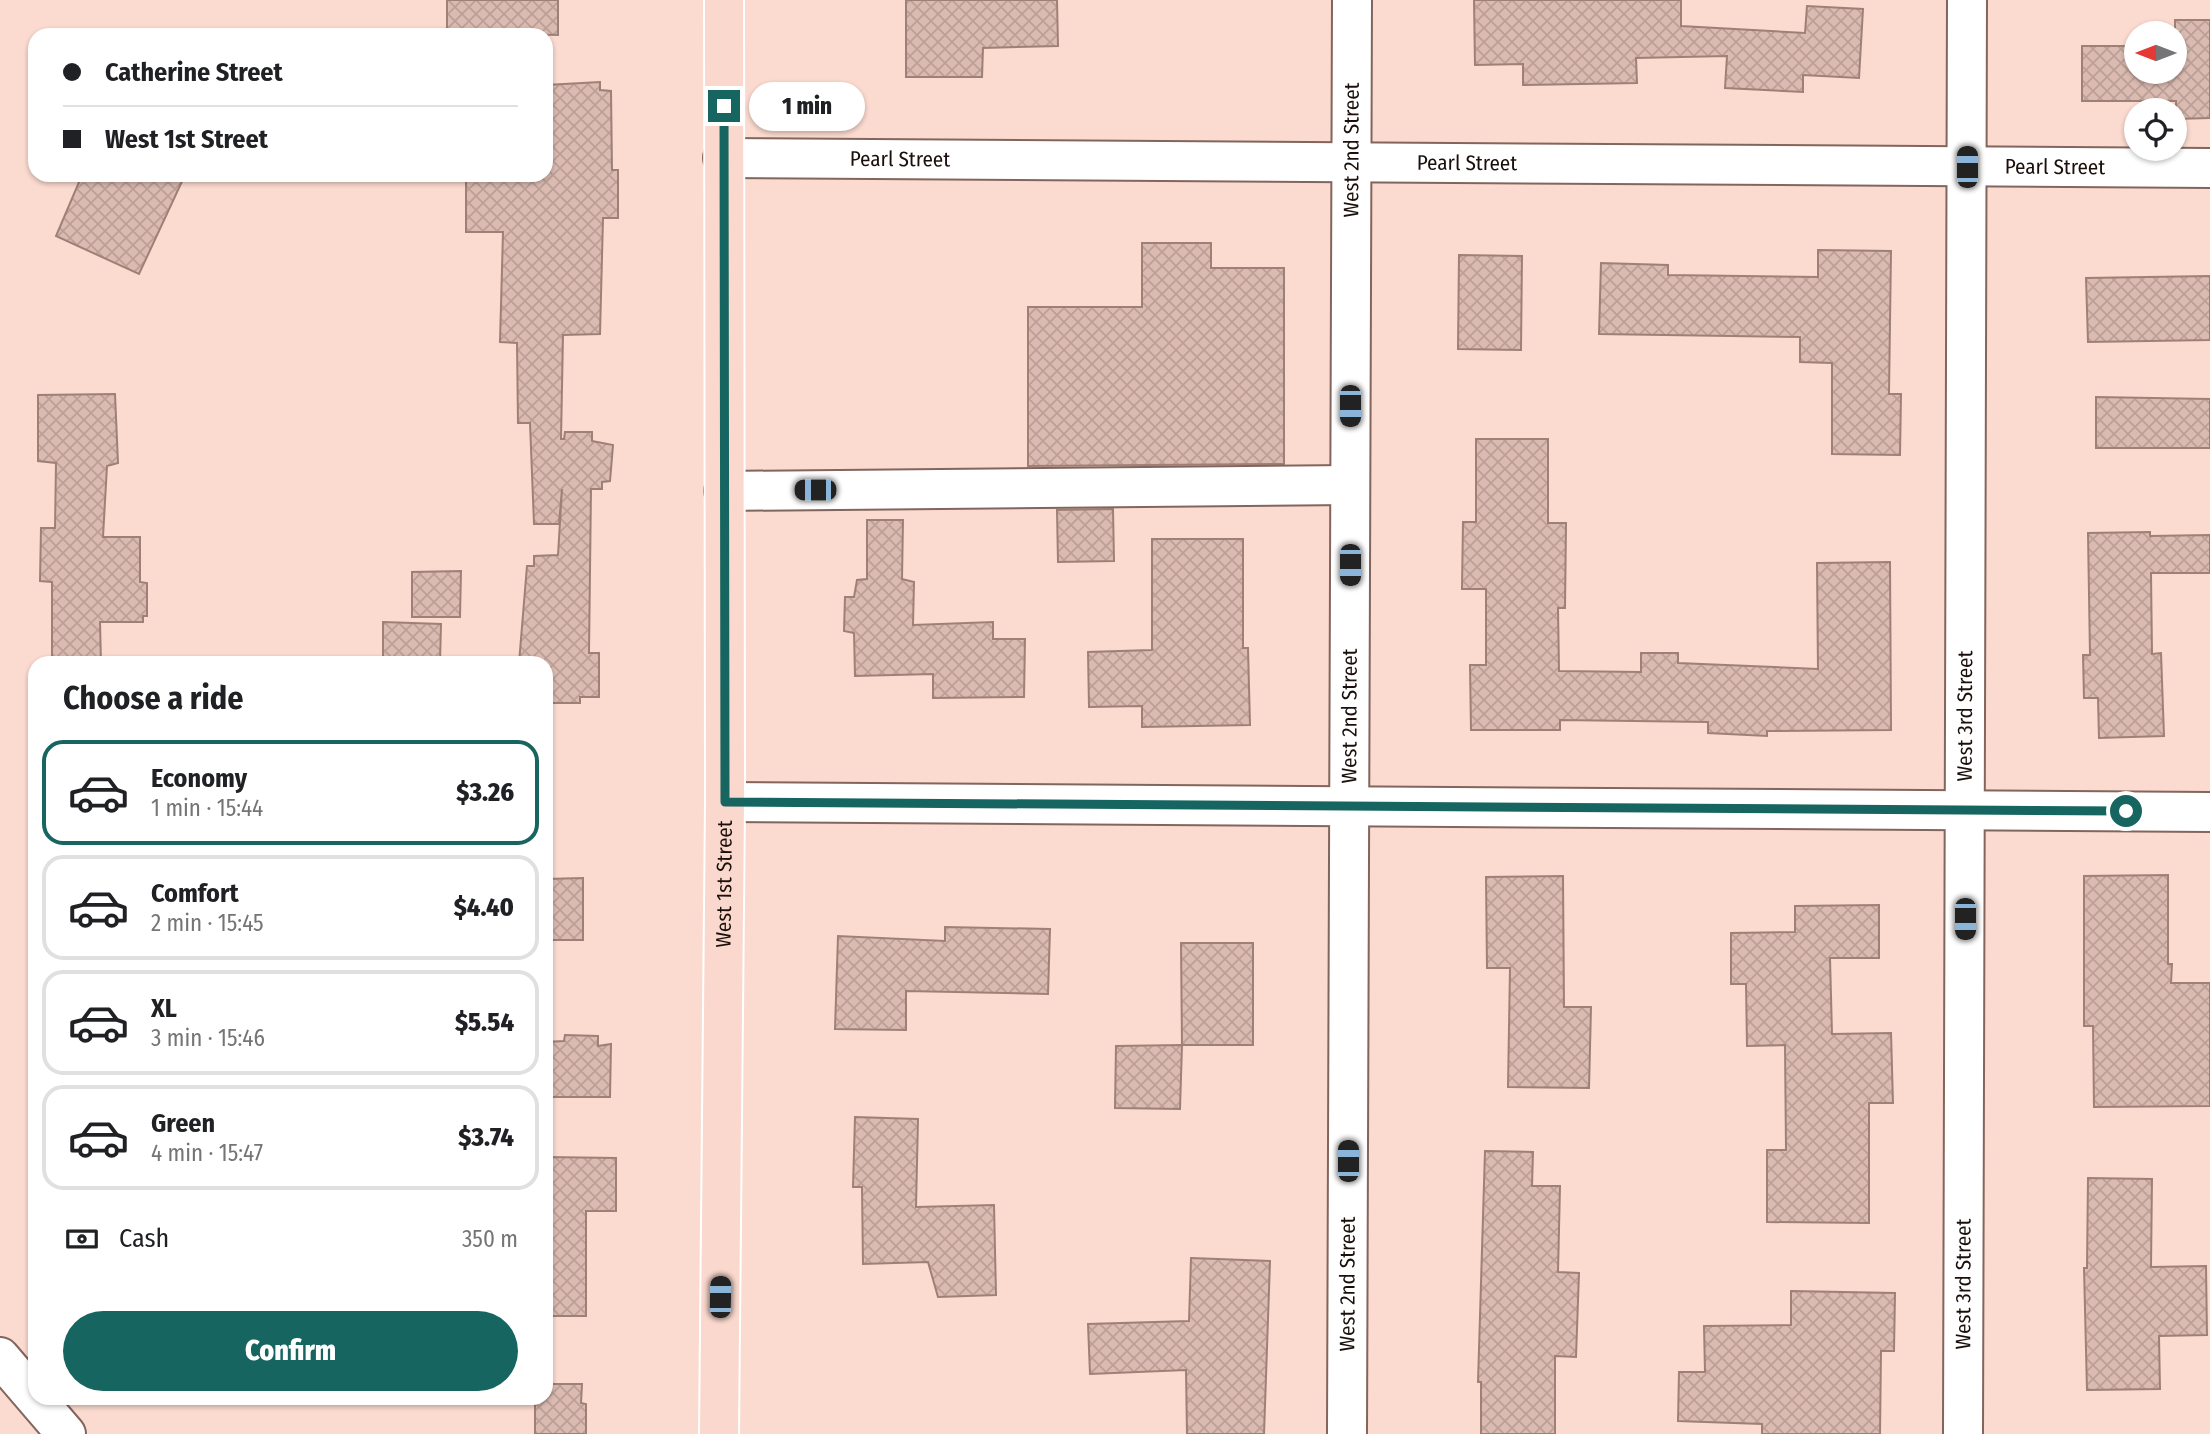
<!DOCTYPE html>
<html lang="en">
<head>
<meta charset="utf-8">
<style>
  :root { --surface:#fff; --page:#f6f6f6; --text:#202124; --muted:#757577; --line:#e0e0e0; --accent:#176561 }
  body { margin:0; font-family:"Fira Sans Condensed",sans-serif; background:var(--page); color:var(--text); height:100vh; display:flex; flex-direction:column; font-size:26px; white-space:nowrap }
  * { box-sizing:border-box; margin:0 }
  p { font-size:23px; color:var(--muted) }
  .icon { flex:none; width:38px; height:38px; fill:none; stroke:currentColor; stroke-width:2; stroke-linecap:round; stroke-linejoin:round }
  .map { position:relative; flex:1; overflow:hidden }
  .drawer { position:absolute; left:28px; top:656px; width:525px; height:749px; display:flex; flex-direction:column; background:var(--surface); border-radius:21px; box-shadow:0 2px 5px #0004 }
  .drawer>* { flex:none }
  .guide { position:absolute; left:28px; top:28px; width:525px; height:154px; border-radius:21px; box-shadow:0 2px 5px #0004; display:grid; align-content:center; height:154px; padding:0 35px; background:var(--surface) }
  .needle { width:46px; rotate:270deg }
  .tools { position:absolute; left:2124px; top:21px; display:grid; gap:14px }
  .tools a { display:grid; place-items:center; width:63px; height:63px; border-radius:50%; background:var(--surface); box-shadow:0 2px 5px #0004; font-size:35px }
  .end { position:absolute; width:32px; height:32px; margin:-16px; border:9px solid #176561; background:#fff; box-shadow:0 0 0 4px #fff }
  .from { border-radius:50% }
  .bubble { position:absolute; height:49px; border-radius:24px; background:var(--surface); box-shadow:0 2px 5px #0004; font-size:23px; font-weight:800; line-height:49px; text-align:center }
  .car { position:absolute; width:21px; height:42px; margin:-21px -10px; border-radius:9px; box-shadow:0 0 5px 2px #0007; background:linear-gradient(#222 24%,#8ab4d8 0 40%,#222 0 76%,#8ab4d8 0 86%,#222 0) }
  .guide b { display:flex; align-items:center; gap:24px; height:66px; font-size:26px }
  .guide b+b { border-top:2px solid var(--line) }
  .guide i { width:18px; height:18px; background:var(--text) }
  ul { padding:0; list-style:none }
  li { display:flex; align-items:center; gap:21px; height:105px; margin:0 14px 10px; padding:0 21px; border:4px solid var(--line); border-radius:21px }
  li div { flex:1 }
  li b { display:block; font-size:26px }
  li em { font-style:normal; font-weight:800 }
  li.active { border-color:var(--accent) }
  li>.icon { width:63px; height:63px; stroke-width:1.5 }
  h2 { padding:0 35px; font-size:32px; line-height:84px }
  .pay { display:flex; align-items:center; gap:18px; height:77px; padding:0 35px; font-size:26px }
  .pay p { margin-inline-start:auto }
  .action { display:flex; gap:14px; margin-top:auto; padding:14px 35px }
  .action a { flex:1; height:80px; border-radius:42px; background:var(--accent); color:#fff; font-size:28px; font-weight:800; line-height:80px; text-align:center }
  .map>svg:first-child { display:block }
  .building { fill:url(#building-cross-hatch); stroke:#9f8077; stroke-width:2 }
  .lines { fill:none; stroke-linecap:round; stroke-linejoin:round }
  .minor-casing { stroke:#82655c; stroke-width:42 }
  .major-casing { stroke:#fff; stroke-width:42 }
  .minor { stroke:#fff; stroke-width:38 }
  .major { stroke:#fad8cd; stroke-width:38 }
  .route { stroke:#176561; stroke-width:9 }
  .labels { text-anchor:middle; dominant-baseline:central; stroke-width:5; stroke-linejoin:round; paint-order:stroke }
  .street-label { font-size:21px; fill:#1a0f0b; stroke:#fff }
</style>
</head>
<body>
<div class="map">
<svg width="2210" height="1434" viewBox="0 0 2210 1434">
  <defs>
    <pattern id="building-cross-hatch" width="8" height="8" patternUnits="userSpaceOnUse" patternTransform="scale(1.75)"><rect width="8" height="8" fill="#dbbbb1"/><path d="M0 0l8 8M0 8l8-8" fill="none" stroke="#bba097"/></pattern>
  </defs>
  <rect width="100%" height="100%" fill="#fbdacf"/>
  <!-- building -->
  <g class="building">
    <polygon points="447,0 558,0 558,35 447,33"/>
    <polygon points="906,0 1057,0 1058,46 983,48 982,77 906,77"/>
    <polygon points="1474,0 1681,0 1681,26 1805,33 1807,6 1863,9 1859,78 1803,75 1803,92 1725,88 1727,56 1636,58 1637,83 1523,85 1523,64 1475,65"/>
    <polygon points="2175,20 2210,20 2210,118 2176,119 2176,101 2082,101 2082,46 2137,46 2137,72 2175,72"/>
    <polygon points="600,82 600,90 611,91 612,170 618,170 618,218 603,218 600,334 563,335 561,439 564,439 565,432 592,432 592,441 613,445 610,481 602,482 602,489 591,489 589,653 599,653 599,697 580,697 580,703 546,703 546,663 519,663 527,566 534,566 534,556 558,555 562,489 559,524 534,524 530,423 518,423 517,343 500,342 503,232 466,232 466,180 530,179 530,175 546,175 546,85"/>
    <polygon points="82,175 185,175 139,274 56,236"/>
    <polygon points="1142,243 1211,243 1211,268 1284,268 1284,464 1028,466 1028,307 1142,307"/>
    <polygon points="1818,250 1891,251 1889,394 1901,394 1900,455 1832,454 1832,363 1800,362 1800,337 1599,334 1601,263 1668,265 1668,275 1818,277"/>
    <polygon points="1459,255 1522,256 1521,350 1458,349"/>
    <polygon points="2210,276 2210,340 2088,342 2086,278"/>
    <polygon points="115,394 118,463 107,466 103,537 140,537 140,582 147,583 147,616 143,616 143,622 100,622 101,663 52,663 52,582 40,581 41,528 55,528 56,463 38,461 38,395"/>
    <polygon points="2096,397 2210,399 2210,448 2096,448"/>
    <polygon points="1476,439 1548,439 1548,523 1566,523 1565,608 1558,608 1559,671 1641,672 1641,653 1678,653 1678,663 1818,669 1817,563 1890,562 1891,730 1767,731 1767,736 1708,733 1708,722 1560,720 1560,730 1471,730 1470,665 1486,665 1486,589 1462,589 1463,522 1476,522"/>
    <polygon points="1113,509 1114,561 1058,562 1057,510"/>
    <polygon points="867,520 903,520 902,579 914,582 913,625 993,622 993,639 1025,639 1024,697 933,698 933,674 855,676 854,633 844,631 845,597 854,597 857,580 867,579"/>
    <polygon points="2150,532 2150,536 2210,535 2210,573 2151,573 2152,654 2161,653 2164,736 2099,738 2098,698 2084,698 2083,655 2090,655 2088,533"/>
    <polygon points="1152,539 1243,539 1243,648 1248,648 1250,725 1142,727 1142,706 1089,707 1088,652 1152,650"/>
    <polygon points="461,571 460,617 412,617 412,572"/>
    <polygon points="383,622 441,624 440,663 383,663"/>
    <polygon points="2168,875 2168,964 2172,964 2171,983 2210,983 2210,1106 2094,1107 2093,1026 2084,1026 2084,876"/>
    <polygon points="1563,876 1564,1007 1591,1007 1589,1088 1508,1087 1510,968 1487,968 1486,877"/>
    <polygon points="583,878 583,940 546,940 546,879"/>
    <polygon points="1879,905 1879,958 1830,958 1832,1034 1891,1033 1893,1103 1869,1103 1869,1223 1767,1222 1767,1150 1786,1150 1785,1045 1747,1046 1746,984 1731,984 1731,933 1795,932 1795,906"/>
    <polygon points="945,927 1050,929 1048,994 906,991 906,1030 835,1029 838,936 945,941"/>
    <polygon points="1181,943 1253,943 1253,1045 1182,1045"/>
    <polygon points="565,1035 598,1036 598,1046 611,1044 610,1097 546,1097 546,1042 564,1041"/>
    <polygon points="1182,1045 1180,1109 1115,1108 1116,1046"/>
    <polygon points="855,1117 918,1119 916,1207 994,1205 996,1295 938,1297 928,1262 863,1264 862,1187 853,1187"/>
    <polygon points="1485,1151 1533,1152 1532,1186 1560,1186 1558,1272 1579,1273 1576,1357 1555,1356 1555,1434 1481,1434 1481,1382 1478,1382"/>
    <polygon points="546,1157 616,1158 616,1211 586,1211 586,1316 546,1316"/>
    <polygon points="2088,1178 2152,1179 2151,1267 2206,1266 2207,1335 2159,1336 2160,1389 2087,1390 2084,1268 2087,1268"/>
    <polygon points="1191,1258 1270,1261 1264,1434 1187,1434 1186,1370 1090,1374 1088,1324 1189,1321"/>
    <polygon points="1791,1291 1895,1293 1894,1351 1881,1351 1880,1434 1762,1434 1762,1424 1678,1421 1679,1372 1705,1372 1704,1326 1791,1325"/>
    <polygon points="546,1384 582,1384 581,1403 586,1404 586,1434 535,1434 535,1398 546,1398"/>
  </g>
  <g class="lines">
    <defs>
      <g id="minor">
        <path id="s1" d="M723 158 2210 168"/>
        <polyline points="724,491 1350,485"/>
        <polyline points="725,802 2210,812"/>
        <polyline points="0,1357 66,1434"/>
        <path id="s2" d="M1347 1434 1352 0"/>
        <path id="s3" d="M1963 1434 1967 0"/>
      </g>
      <g id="major">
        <path id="s4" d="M719 1434 725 802 724 0"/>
      </g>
    </defs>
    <!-- minor casing -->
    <use href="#minor" class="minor-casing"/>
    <!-- major casing -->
    <use href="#major" class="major-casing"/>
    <!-- minor -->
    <use href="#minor" class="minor"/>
    <!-- major -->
    <use href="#major" class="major"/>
  </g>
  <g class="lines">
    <!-- route -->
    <polyline class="route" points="724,106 725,802 2126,811"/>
  </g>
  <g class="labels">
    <!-- street labels -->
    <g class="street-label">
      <text stroke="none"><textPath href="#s2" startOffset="1284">West 2nd Street</textPath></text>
      <text stroke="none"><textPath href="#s1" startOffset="177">Pearl Street</textPath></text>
      <text stroke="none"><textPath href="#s1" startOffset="744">Pearl Street</textPath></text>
      <text stroke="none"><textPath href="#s1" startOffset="1332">Pearl Street</textPath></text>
      <text stroke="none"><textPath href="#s2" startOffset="718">West 2nd Street</textPath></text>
      <text stroke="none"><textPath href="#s3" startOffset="718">West 3rd Street</textPath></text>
      <text stroke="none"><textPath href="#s4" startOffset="550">West 1st Street</textPath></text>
      <text stroke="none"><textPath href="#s2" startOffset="150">West 2nd Street</textPath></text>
      <text stroke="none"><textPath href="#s3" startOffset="150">West 3rd Street</textPath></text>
    </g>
  </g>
</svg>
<div class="tools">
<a><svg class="needle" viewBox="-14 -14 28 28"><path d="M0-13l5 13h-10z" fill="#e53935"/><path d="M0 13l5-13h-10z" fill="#757577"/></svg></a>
<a><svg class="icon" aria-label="locate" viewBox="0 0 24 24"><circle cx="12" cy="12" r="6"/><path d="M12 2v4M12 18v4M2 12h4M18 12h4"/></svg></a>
</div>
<i class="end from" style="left:2126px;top:811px"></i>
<i class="end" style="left:724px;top:106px"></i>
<div class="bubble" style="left:749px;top:82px;width:116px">1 min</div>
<i class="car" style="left:1967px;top:167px;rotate:0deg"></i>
<i class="car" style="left:1350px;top:406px;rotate:180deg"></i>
<i class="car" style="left:815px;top:490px;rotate:270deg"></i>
<i class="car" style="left:1350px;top:565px;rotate:180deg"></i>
<i class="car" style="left:1965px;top:919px;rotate:180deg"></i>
<i class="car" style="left:1348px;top:1161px;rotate:0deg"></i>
<i class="car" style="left:720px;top:1297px;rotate:1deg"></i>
<div class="guide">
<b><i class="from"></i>Catherine Street</b>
<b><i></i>West 1st Street</b>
</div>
<section class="drawer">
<h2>Choose a ride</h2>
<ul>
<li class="active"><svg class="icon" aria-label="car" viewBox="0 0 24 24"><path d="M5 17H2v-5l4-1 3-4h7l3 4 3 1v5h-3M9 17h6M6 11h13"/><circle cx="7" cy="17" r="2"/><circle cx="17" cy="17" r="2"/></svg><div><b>Economy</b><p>1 min · 15:44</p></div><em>$3.26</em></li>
<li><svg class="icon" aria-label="car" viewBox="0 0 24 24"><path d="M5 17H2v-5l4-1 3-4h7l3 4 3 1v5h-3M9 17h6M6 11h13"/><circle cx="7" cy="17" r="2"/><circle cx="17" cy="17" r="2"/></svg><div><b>Comfort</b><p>2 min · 15:45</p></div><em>$4.40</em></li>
<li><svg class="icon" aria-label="car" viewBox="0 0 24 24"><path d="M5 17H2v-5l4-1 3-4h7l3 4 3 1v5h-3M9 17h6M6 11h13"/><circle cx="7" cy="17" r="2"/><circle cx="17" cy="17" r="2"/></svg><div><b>XL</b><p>3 min · 15:46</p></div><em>$5.54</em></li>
<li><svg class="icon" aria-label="car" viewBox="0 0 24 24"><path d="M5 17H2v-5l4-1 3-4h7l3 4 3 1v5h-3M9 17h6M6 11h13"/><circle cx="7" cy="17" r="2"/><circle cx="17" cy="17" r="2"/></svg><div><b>Green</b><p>4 min · 15:47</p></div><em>$3.74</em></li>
</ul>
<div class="pay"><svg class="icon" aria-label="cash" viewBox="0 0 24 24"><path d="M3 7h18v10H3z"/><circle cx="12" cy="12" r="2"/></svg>Cash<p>350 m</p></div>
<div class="action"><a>Confirm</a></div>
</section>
</div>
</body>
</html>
